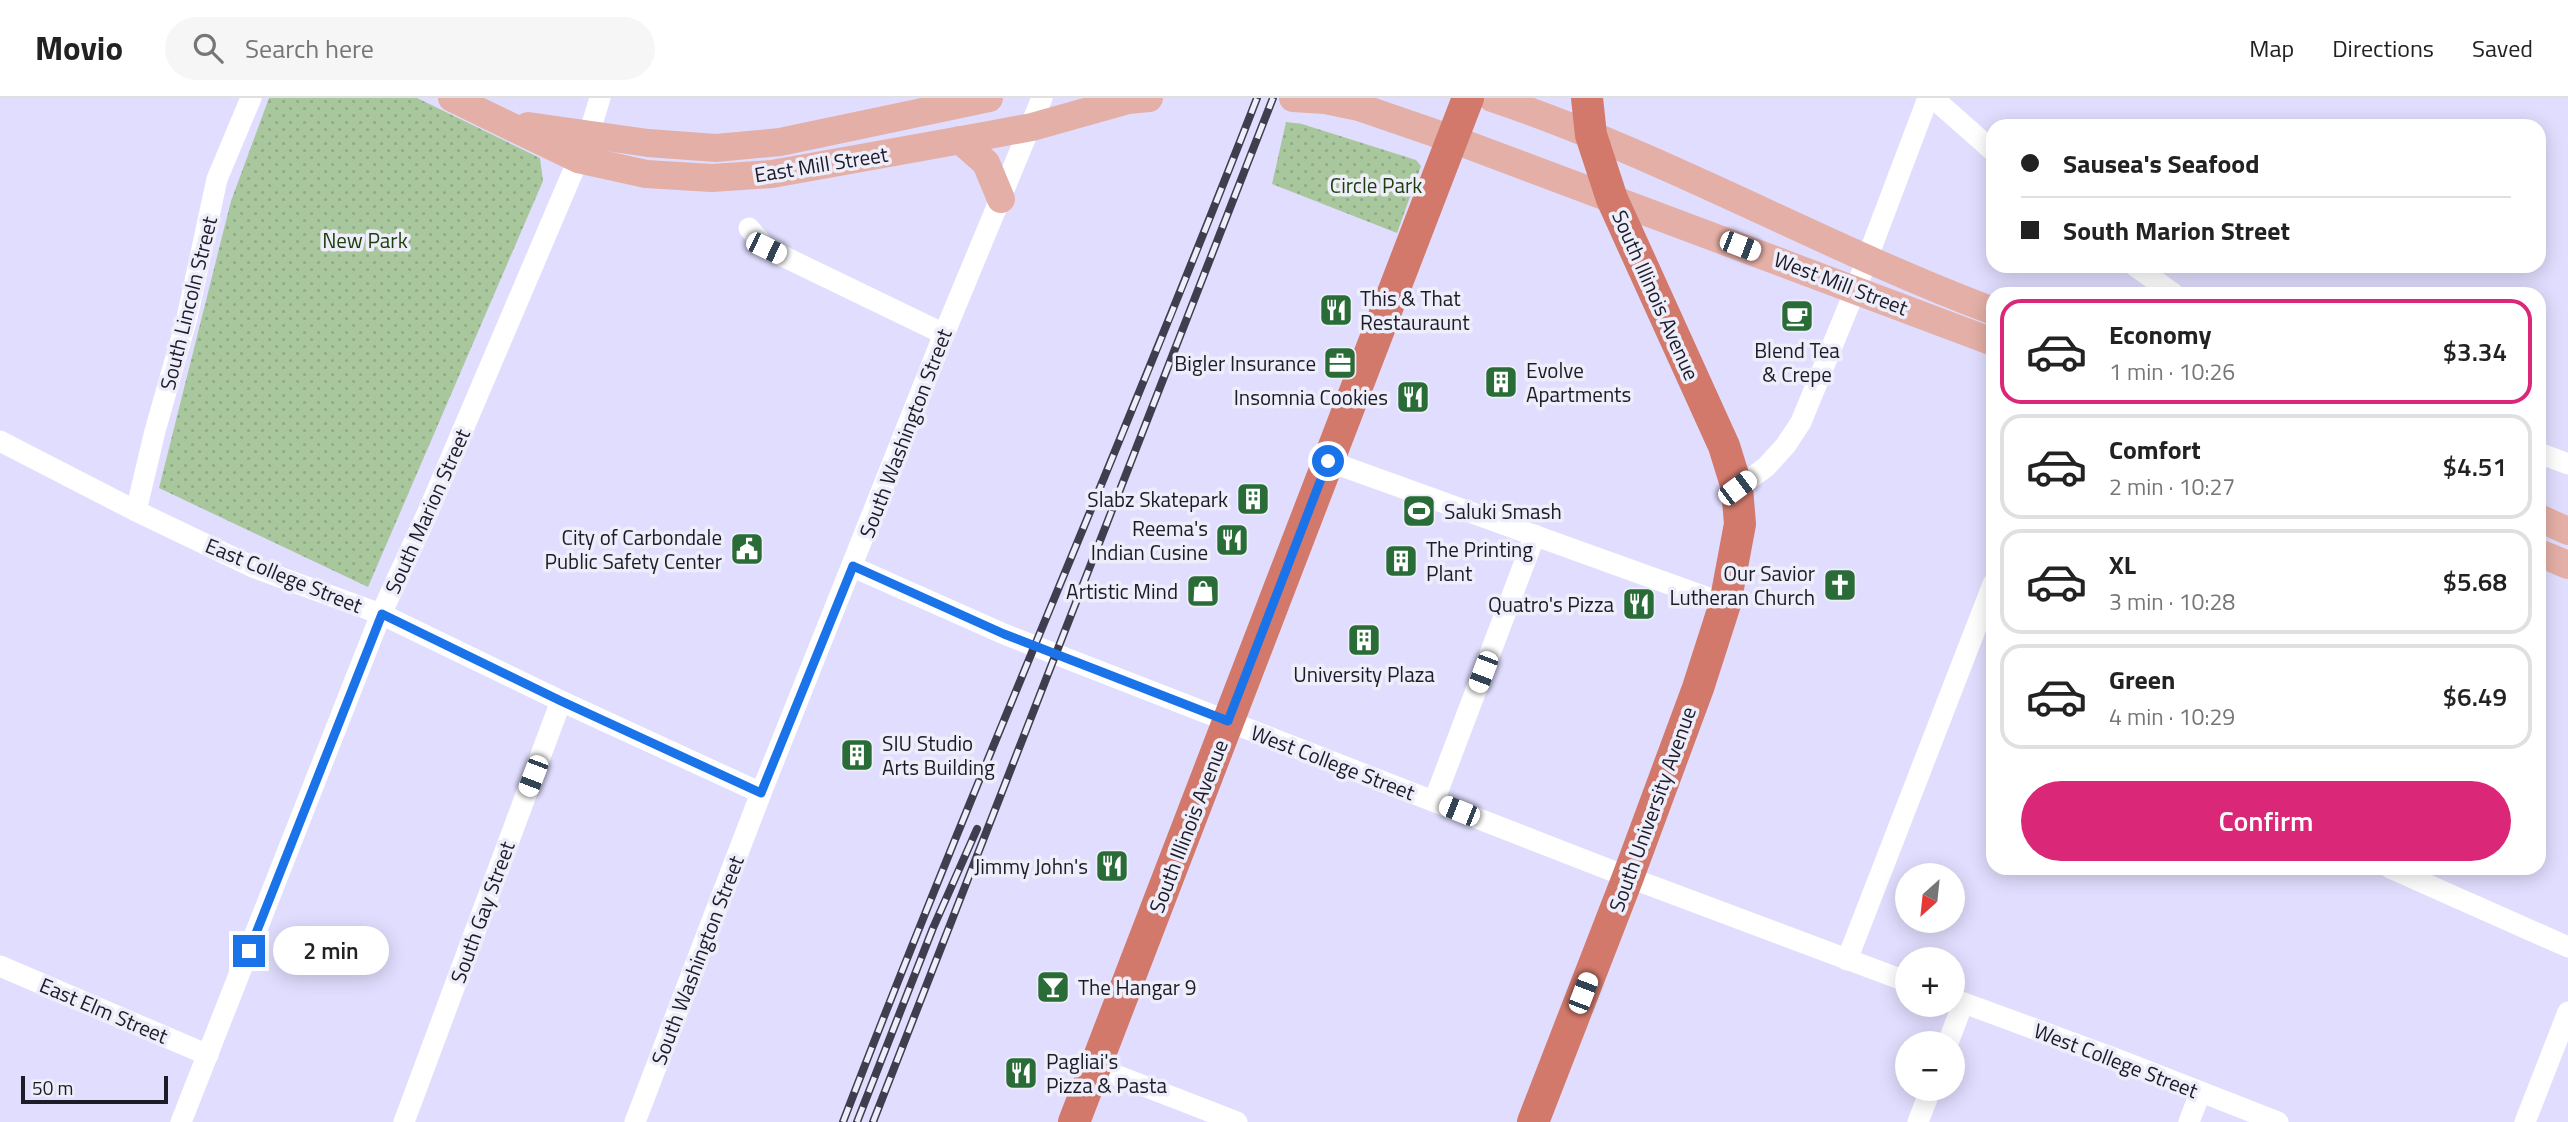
<!DOCTYPE html>
<html lang="en">
<head>
<meta charset="utf-8">
<style>
  :root { --surface:#fff; --page:#f6f6f6; --text:#222; --muted:#767676; --line:#e0e0e0; --accent:#db2777 }
  body { margin:0; font-family:"Titillium Web",sans-serif; background:var(--page); color:var(--text); height:100vh; display:flex; flex-direction:column; font-size:26px; white-space:nowrap }
  * { box-sizing:border-box; margin:0 }
  p { font-size:23px; color:var(--muted) }
  .icon { flex:none; width:38px; height:38px; fill:none; stroke:currentColor; stroke-width:2; stroke-linecap:round; stroke-linejoin:round }
  .map { position:relative; flex:1; overflow:hidden }
  .panel { position:absolute; left:1986px; top:189px; width:560px; height:588px; display:flex; flex-direction:column; background:var(--surface); border-radius:21px; box-shadow:0 4px 18px #0003 }
  .panel>* { flex:none }
  .top-card { position:absolute; left:1986px; top:21px; width:560px; height:154px; border-radius:21px; box-shadow:0 4px 18px #0003; display:grid; align-content:center; height:154px; padding:0 35px; background:var(--surface) }
  .needle { width:46px; rotate:207deg }
  .fabs { position:absolute; left:1895px; top:765px; display:grid; gap:14px }
  .fabs a { display:grid; place-items:center; width:70px; height:70px; border-radius:50%; background:var(--surface); box-shadow:0 4px 18px #0003; font-size:35px }
  .scale { position:absolute; left:21px; bottom:18px; width:147px; box-sizing:border-box; padding-left:7px; border:4px solid #1d1b27; border-top:0; font-size:19px; line-height:24px; white-space:nowrap; color:#1d1b27; -webkit-text-stroke:5px #eeedfa; paint-order:stroke }
  .end { position:absolute; width:32px; height:32px; margin:-16px; border:9px solid #1a73e8; background:#fff; box-shadow:0 0 0 4px #fff }
  .from { border-radius:50% }
  .bubble { position:absolute; height:49px; border-radius:24px; background:var(--surface); box-shadow:0 4px 18px #0003; font-size:23px; font-weight:600; line-height:49px; text-align:center }
  .car { position:absolute; width:21px; height:42px; margin:-21px -10px; border-radius:9px; box-shadow:0 0 5px 2px #0007; background:linear-gradient(#fff 24%,#345 0 40%,#fff 0 76%,#345 0 86%,#fff 0) }
  .top-card b { display:flex; align-items:center; gap:24px; height:66px; font-size:26px }
  .top-card b+b { border-top:2px solid var(--line) }
  .top-card i { width:18px; height:18px; background:var(--text) }
  ul { padding:12px 0 0; list-style:none }
  li { display:flex; align-items:center; gap:21px; height:105px; margin:0 14px 10px; padding:0 21px; border:4px solid var(--line); border-radius:21px }
  li div { flex:1 }
  li b { display:block; font-size:26px }
  li em { font-style:normal; font-weight:600 }
  li.selected { border-color:var(--accent) }
  li>.icon { width:63px; height:63px; stroke-width:1.5 }
  .button { display:flex; gap:14px; margin-top:auto; padding:14px 35px }
  .button a { flex:1; height:80px; border-radius:42px; background:var(--accent); color:#fff; font-size:28px; font-weight:600; line-height:80px; text-align:center }
  header { display:flex; align-items:center; gap:42px; box-sizing:border-box; height:98px; padding:0 35px; background:var(--surface); border-bottom:2px solid var(--line) }
  header strong { font-size:33px }
  nav { display:flex; gap:38px; margin-inline-start:auto; font-size:24px }
  .search { width:490px; height:63px; background:var(--page); display:flex; align-items:center; gap:18px; box-sizing:border-box; padding:0 24px; border-radius:38px; color:var(--muted); font-size:26px }
  .map>svg:first-child { display:block }
  .park { fill:url(#park-dots) }
  .lines { fill:none; stroke-linecap:round; stroke-linejoin:round }
  .minor { stroke:#fff; stroke-width:21 }
  .major { stroke:#e4afa6; stroke-width:28 }
  .highway { stroke:#d2796b; stroke-width:32 }
  .rail-casing { stroke:#403e4e; stroke-width:8 }
  .rail { stroke:#eeedfa; stroke-width:5; stroke-dasharray:16; stroke-linecap:butt }
  .route { stroke:#1a73e8; stroke-width:9 }
  .labels { text-anchor:middle; dominant-baseline:central; stroke-width:7; stroke-linejoin:round; paint-order:stroke }
  .street-label { font-size:21px; fill:#1d1b27; stroke:#eeedfa }
  .park-label { font-size:21px; fill:#1c3e0a; stroke:#eeedfa }
  .poi-label { font-size:21px; fill:#1d1b27; stroke:#eeedfa; text-anchor:end }
</style>
</head>
<body>
<header>
<strong>Movio</strong>
<div class="search"><svg class="icon" aria-label="search" viewBox="0 0 24 24"><circle cx="10" cy="10" r="6"/><path d="M15 15l6 6"/></svg>Search here</div>
<nav><a>Map</a><a>Directions</a><a>Saved</a></nav>
</header>
<div class="map">
<svg width="2568" height="1024" viewBox="0 0 2568 1024">
  <defs>
    <pattern id="park-dots" width="8" height="8" patternUnits="userSpaceOnUse" patternTransform="scale(1.75)"><rect width="8" height="8" fill="#a9c79d"/><path d="M2 2h.1M6 6h.1" fill="none" stroke="#91aa87" stroke-width="1.8" stroke-linecap="round"/></pattern>
  </defs>
  <rect width="100%" height="100%" fill="#e1ddfe"/>
  <!-- park -->
  <g class="park">
    <polygon points="269,0 417,0 540,60 543,83 368,489 159,390 231,103"/>
    <polygon points="1286,24 1302,26 1416,62 1421,68 1397,135 1272,86"/>
  </g>
  <g class="lines">
    <!-- minor -->
    <g class="minor">
      <polyline points="1933,0 1993,53"/>
      <polyline points="749,130 766,150 944,236"/>
      <polyline points="2135,168 2174,196"/>
      <polyline points="0,343 136,413 255,470 381,516 561,603 761,695"/>
      <polyline points="2539,355 2568,366"/>
      <polyline points="1328,363 1725,506"/>
      <polyline points="1737,390 1766,369 1786,347 1801,324 1856,190 1928,0"/>
      <polyline points="136,413 155,333 187,220 217,81 251,0"/>
      <polyline points="853,469 1004,536 1628,779 1908,884"/>
      <polyline points="1434,703 1535,437"/>
      <polyline points="2390,770 2568,849"/>
      <polyline points="1847,862 1993,486"/>
      <polyline points="0,868 208,957"/>
      <polyline points="1953,901 2122,963 2278,1024"/>
      <polyline points="1948,945 1963,905"/>
      <polyline points="1095,969 1237,1024"/>
      <polyline points="181,1024 381,516 427,416 589,36 600,0"/>
      <polyline points="404,1024 561,603"/>
      <polyline points="635,1024 761,695 944,236 1042,0"/>
      <polyline points="1918,1024 1931,990"/>
      <polyline points="2189,1024 2200,995"/>
      <polyline points="2525,1024 2568,914"/>
    </g>
    <!-- major -->
    <g class="major">
      <polyline points="452,0 578,61 646,76 712,80 772,76 989,37 1032,29 1128,2 1149,0"/>
      <polyline points="1293,0 1325,2 1359,9 1452,41 1993,244"/>
      <path d="M1492 0C1665 58 1823 149 1993 213"/>
      <polyline points="528,28 648,45 716,50 780,44 989,0"/>
      <polyline points="960,42 986,65 1001,101"/>
      <polyline points="2539,420 2568,433"/>
      <polyline points="2539,455 2568,467"/>
    </g>
    <!-- highway -->
    <g class="highway">
      <polyline points="1074,1024 1468,0"/>
      <polyline points="1533,1024 1628,779 1698,590 1725,506 1740,426 1737,390 1724,348 1612,101 1591,37 1587,0"/>
    </g>
    <defs>
      <g id="rail">
        <path d="M843 1024C975 680 1124 343 1257 0"/>
        <polyline points="857,1024 933,830 977,731"/>
        <polyline points="873,1024 1273,0"/>
      </g>
    </defs>
    <!-- rail casing -->
    <use href="#rail" class="rail-casing"/>
    <!-- rail -->
    <use href="#rail" class="rail"/>
  </g>
  <g class="lines">
    <!-- route -->
    <polyline class="route" points="249,853 382,516 561,603 761,695 853,468 1004,536 1228,623 1328,363"/>
  </g>
  <!-- icons -->
  <defs>
    <symbol id="restaurant-square" viewBox="-11 -11 22 22"><rect x="-9" y="-9" width="18" height="18" rx="4" fill="#296c37" stroke="#eeedfa"/><path d="M-5-6h1v4h1v-4h1v4h1v-4h1v5L-1.5 .5V6h-2V.5L-5-1ZM5-6V6H3V1.5H1.5Q1.5-4 5-6Z" fill="#fff"/></symbol>
    <symbol id="cafe-square" viewBox="-11 -11 22 22"><rect x="-9" y="-9" width="18" height="18" rx="4" fill="#296c37" stroke="#eeedfa"/><path d="M-5.5-4.5H6V0H3Q3 3.5 0 3.5H-2.5Q-5.5 3.5-5.5 0ZM3-3.2v2h1.7v-2ZM-6 4.5H4V6H-6Z" fill="#fff"/></symbol>
    <symbol id="office-square" viewBox="-11 -11 22 22"><rect x="-9" y="-9" width="18" height="18" rx="4" fill="#296c37" stroke="#eeedfa"/><path d="M-6-3h4V-5.5h4V-3h4V5H-6ZM-1-4.5V-3h2v-1.5ZM-6 0V1H6V0Z" fill="#fff"/></symbol>
    <symbol id="building-square" viewBox="-11 -11 22 22"><rect x="-9" y="-9" width="18" height="18" rx="4" fill="#296c37" stroke="#eeedfa"/><path d="M-4-6H4V6H1V3H-1V6H-4ZM-2.5-4.3h1.7v1.8h-1.7ZM.8-4.3h1.7v1.8H.8ZM-2.5-1h1.7V.8h-1.7ZM.8-1h1.7V.8H.8Z" fill="#fff"/></symbol>
    <symbol id="stadium-square" viewBox="-11 -11 22 22"><rect x="-9" y="-9" width="18" height="18" rx="4" fill="#296c37" stroke="#eeedfa"/><path d="M0-5a6.5 5 0 1 0 0 10a6.5 5 0 1 0 0-10ZM-3.5-1.8h7v3.6h-7Z" fill="#fff"/></symbol>
    <symbol id="civic-square" viewBox="-11 -11 22 22"><rect x="-9" y="-9" width="18" height="18" rx="4" fill="#296c37" stroke="#eeedfa"/><path d="M-.6-6.5H3V-4.5H.6V-3L4-1V1h2V6H-6V1h2V-1L-.6-3ZM-1.2 2.5V6h2.4V2.5Z" fill="#fff"/></symbol>
    <symbol id="church-square" viewBox="-11 -11 22 22"><rect x="-9" y="-9" width="18" height="18" rx="4" fill="#296c37" stroke="#eeedfa"/><path d="M-1.2-6h2.4v3.5h3.3v2.4h-3.3V6h-2.4V-.1h-3.3v-2.4h3.3Z" fill="#fff"/></symbol>
    <symbol id="shop-square" viewBox="-11 -11 22 22"><rect x="-9" y="-9" width="18" height="18" rx="4" fill="#296c37" stroke="#eeedfa"/><path d="M-5-2.5h2.3a2.7 3.5 0 0 1 5.4 0H5L5.5 6h-11ZM-1.5-2.5h3a1.5 2.3 0 0 0-3 0Z" fill="#fff"/></symbol>
    <symbol id="bar-square" viewBox="-11 -11 22 22"><rect x="-9" y="-9" width="18" height="18" rx="4" fill="#296c37" stroke="#eeedfa"/><path d="M-6-5H6L.8 .8V4.5H3.5V6h-7V4.5H-.8V.8Z" fill="#fff"/></symbol>
  </defs>
  <g fill-rule="evenodd">
    <use href="#restaurant-square" x="1317" y="193" width="38" height="38"/>
    <use href="#cafe-square" x="1778" y="199" width="38" height="38"/>
    <use href="#office-square" x="1321" y="246" width="38" height="38"/>
    <use href="#building-square" x="1482" y="265" width="38" height="38"/>
    <use href="#restaurant-square" x="1394" y="280" width="38" height="38"/>
    <use href="#building-square" x="1234" y="382" width="38" height="38"/>
    <use href="#stadium-square" x="1400" y="394" width="38" height="38"/>
    <use href="#restaurant-square" x="1213" y="423" width="38" height="38"/>
    <use href="#civic-square" x="728" y="432" width="38" height="38"/>
    <use href="#building-square" x="1382" y="444" width="38" height="38"/>
    <use href="#church-square" x="1821" y="468" width="38" height="38"/>
    <use href="#shop-square" x="1184" y="474" width="38" height="38"/>
    <use href="#restaurant-square" x="1620" y="487" width="38" height="38"/>
    <use href="#building-square" x="1345" y="523" width="38" height="38"/>
    <use href="#building-square" x="838" y="638" width="38" height="38"/>
    <use href="#restaurant-square" x="1093" y="749" width="38" height="38"/>
    <use href="#bar-square" x="1034" y="870" width="38" height="38"/>
    <use href="#restaurant-square" x="1002" y="956" width="38" height="38"/>
  </g>
  <g class="labels">
    <!-- street labels -->
    <g class="street-label">
      <text transform="translate(821 66) rotate(-9)">East Mill Street</text>
      <text transform="translate(1841 185) rotate(21)">West Mill Street</text>
      <text transform="translate(1656 197) rotate(66)">South Illinois Avenue</text>
      <text transform="translate(188 205) rotate(-76)">South Lincoln Street</text>
      <text transform="translate(905 335) rotate(-69)">South Washington Street</text>
      <text transform="translate(427 413) rotate(-66)">South Marion Street</text>
      <text transform="translate(284 477) rotate(22)">East College Street</text>
      <text transform="translate(1333 664) rotate(21)">West College Street</text>
      <text transform="translate(1652 711) rotate(-70)">South University Avenue</text>
      <text transform="translate(1188 728) rotate(-69)">South Illinois Avenue</text>
      <text transform="translate(482 814) rotate(-70)">South Gay Street</text>
      <text transform="translate(697 862) rotate(-69)">South Washington Street</text>
      <text transform="translate(104 912) rotate(23)">East Elm Street</text>
      <text transform="translate(2116 962) rotate(21)">West College Street</text>
    </g>
    <!-- park labels -->
    <g class="park-label">
      <text x="1376" y="87">Circle Park</text>
      <text x="365" y="142">New Park</text>
    </g>
    <!-- poi labels -->
    <g class="poi-label">
      <text x="1360" y="200" text-anchor="start">This &amp; That<tspan x="1360" dy="24">Restauraunt</tspan></text>
      <text x="1797" y="252" text-anchor="middle">Blend Tea<tspan x="1797" dy="24">&amp; Crepe</tspan></text>
      <text x="1316" y="265">Bigler Insurance</text>
      <text x="1526" y="272" text-anchor="start">Evolve<tspan x="1526" dy="24">Apartments</tspan></text>
      <text x="1388" y="299">Insomnia Cookies</text>
      <text x="1228" y="401">Slabz Skatepark</text>
      <text x="1444" y="413" text-anchor="start">Saluki Smash</text>
      <text x="1208" y="430">Reema's<tspan x="1208" dy="24">Indian Cusine</tspan></text>
      <text x="722" y="439">City of Carbondale<tspan x="722" dy="24">Public Safety Center</tspan></text>
      <text x="1426" y="451" text-anchor="start">The Printing<tspan x="1426" dy="24">Plant</tspan></text>
      <text x="1815" y="475">Our Savior<tspan x="1815" dy="24">Lutheran Church</tspan></text>
      <text x="1178" y="493">Artistic Mind</text>
      <text x="1614" y="506">Quatro's Pizza</text>
      <text x="1364" y="576" text-anchor="middle">University Plaza</text>
      <text x="882" y="645" text-anchor="start">SIU Studio<tspan x="882" dy="24">Arts Building</tspan></text>
      <text x="1088" y="768">Jimmy John's</text>
      <text x="1078" y="889" text-anchor="start">The Hangar 9</text>
      <text x="1046" y="963" text-anchor="start">Pagliai's<tspan x="1046" dy="24">Pizza &amp; Pasta</tspan></text>
    </g>
  </g>
</svg>
<div class="fabs">
<a><svg class="needle" viewBox="-14 -14 28 28"><path d="M0-13l5 13h-10z" fill="#e53935"/><path d="M0 13l5-13h-10z" fill="#767676"/></svg></a>
<a>+</a>
<a>−</a>
</div>
<div class="scale">50 m</div>
<i class="end from" style="left:1328px;top:363px"></i>
<i class="end" style="left:249px;top:853px"></i>
<div class="bubble" style="left:273px;top:828px;width:116px">2 min</div>
<i class="car" style="left:1740px;top:148px;rotate:111deg"></i>
<i class="car" style="left:766px;top:150px;rotate:116deg"></i>
<i class="car" style="left:1737px;top:390px;rotate:53deg"></i>
<i class="car" style="left:1483px;top:574px;rotate:201deg"></i>
<i class="car" style="left:533px;top:678px;rotate:201deg"></i>
<i class="car" style="left:1459px;top:713px;rotate:292deg"></i>
<i class="car" style="left:1583px;top:895px;rotate:21deg"></i>
<div class="top-card">
<b><i class="from"></i>Sausea's Seafood</b>
<b><i></i>South Marion Street</b>
</div>
<section class="panel">
<ul>
<li class="selected"><svg class="icon" aria-label="car" viewBox="0 0 24 24"><path d="M5 17H2v-5l4-1 3-4h7l3 4 3 1v5h-3M9 17h6M6 11h13"/><circle cx="7" cy="17" r="2"/><circle cx="17" cy="17" r="2"/></svg><div><b>Economy</b><p>1 min · 10:26</p></div><em>$3.34</em></li>
<li><svg class="icon" aria-label="car" viewBox="0 0 24 24"><path d="M5 17H2v-5l4-1 3-4h7l3 4 3 1v5h-3M9 17h6M6 11h13"/><circle cx="7" cy="17" r="2"/><circle cx="17" cy="17" r="2"/></svg><div><b>Comfort</b><p>2 min · 10:27</p></div><em>$4.51</em></li>
<li><svg class="icon" aria-label="car" viewBox="0 0 24 24"><path d="M5 17H2v-5l4-1 3-4h7l3 4 3 1v5h-3M9 17h6M6 11h13"/><circle cx="7" cy="17" r="2"/><circle cx="17" cy="17" r="2"/></svg><div><b>XL</b><p>3 min · 10:28</p></div><em>$5.68</em></li>
<li><svg class="icon" aria-label="car" viewBox="0 0 24 24"><path d="M5 17H2v-5l4-1 3-4h7l3 4 3 1v5h-3M9 17h6M6 11h13"/><circle cx="7" cy="17" r="2"/><circle cx="17" cy="17" r="2"/></svg><div><b>Green</b><p>4 min · 10:29</p></div><em>$6.49</em></li>
</ul>
<div class="button"><a>Confirm</a></div>
</section>
</div>
</body>
</html>
